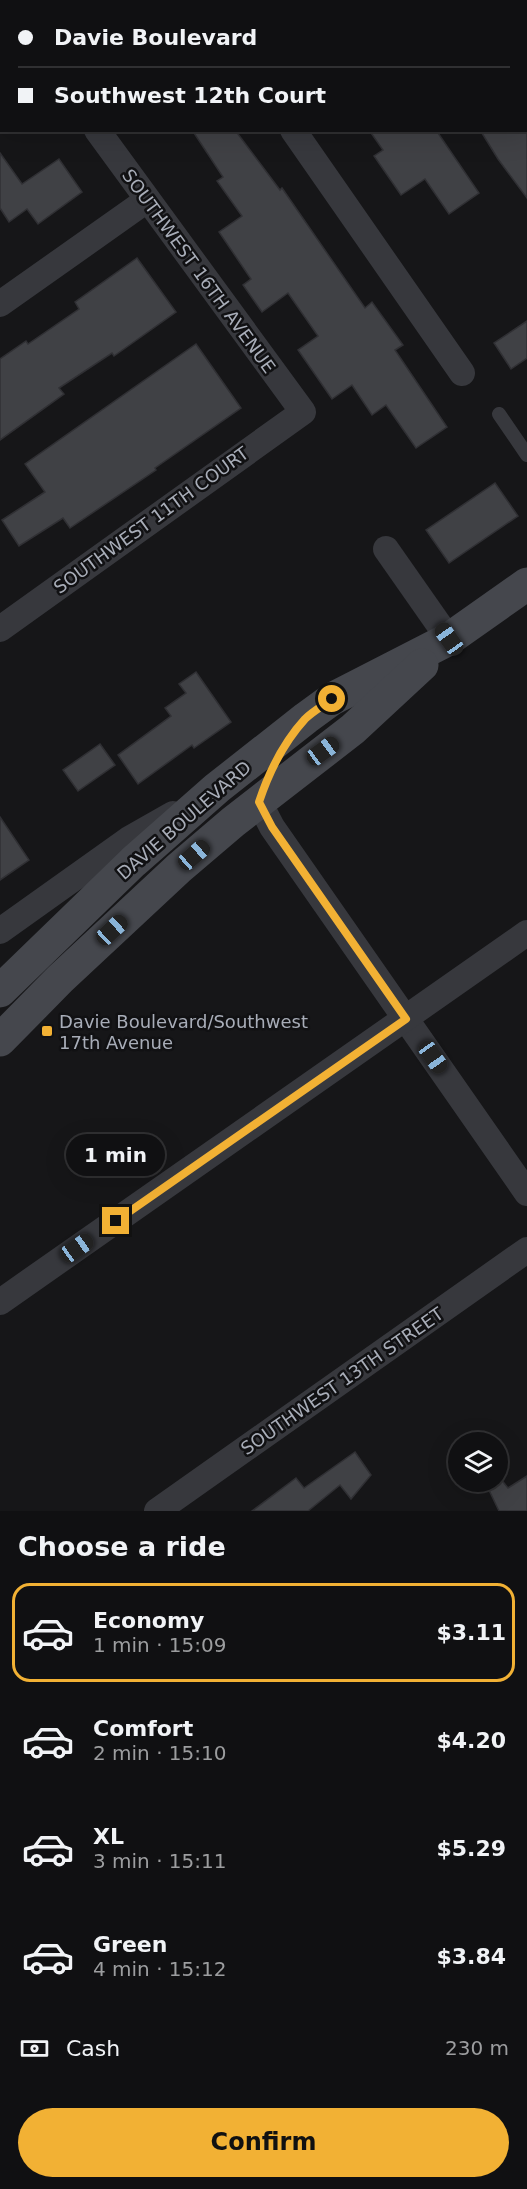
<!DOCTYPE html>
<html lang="en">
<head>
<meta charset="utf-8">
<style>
  :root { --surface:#101012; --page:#1e1e20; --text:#f1f3f6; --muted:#9c9d9f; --line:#303032; --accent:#f2b134 }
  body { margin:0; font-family:"DejaVu Sans",sans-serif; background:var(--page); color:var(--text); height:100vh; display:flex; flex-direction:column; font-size:22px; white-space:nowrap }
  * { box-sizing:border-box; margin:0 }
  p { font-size:20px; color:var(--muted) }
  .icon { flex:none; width:33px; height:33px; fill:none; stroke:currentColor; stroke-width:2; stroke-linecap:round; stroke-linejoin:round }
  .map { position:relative; height:1511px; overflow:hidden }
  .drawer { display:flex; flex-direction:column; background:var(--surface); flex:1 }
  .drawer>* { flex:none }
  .guide { position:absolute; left:0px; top:0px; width:528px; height:132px; box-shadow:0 6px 24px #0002,0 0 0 2px var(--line); display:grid; align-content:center; height:132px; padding:0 18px; background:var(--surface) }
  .tools { position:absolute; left:448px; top:1432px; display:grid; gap:12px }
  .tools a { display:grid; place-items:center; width:60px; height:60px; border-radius:50%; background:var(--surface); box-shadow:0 6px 24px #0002,0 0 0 2px var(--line); font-size:30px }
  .end { position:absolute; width:27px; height:27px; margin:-14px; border:8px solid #f2b134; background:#111; box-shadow:0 0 0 3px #111 }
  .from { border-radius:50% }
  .bubble { position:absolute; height:42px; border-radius:21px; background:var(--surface); box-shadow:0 6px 24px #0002,0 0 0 2px var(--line); font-size:20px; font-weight:700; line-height:42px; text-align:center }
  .car { position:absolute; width:18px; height:36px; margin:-18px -9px; border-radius:8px; box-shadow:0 0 4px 2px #0007; background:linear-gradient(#222 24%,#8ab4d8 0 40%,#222 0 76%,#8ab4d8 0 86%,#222 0) }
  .guide b { display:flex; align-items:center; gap:21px; height:57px; font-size:22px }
  .guide b+b { border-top:2px solid var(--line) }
  .guide i { width:15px; height:15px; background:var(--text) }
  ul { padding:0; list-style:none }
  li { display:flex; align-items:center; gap:18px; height:99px; margin:0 12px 9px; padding:0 6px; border:3px solid transparent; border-radius:18px }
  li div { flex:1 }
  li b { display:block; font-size:22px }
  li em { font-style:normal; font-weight:700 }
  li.on { border-color:var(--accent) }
  li>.icon { width:54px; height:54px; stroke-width:1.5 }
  h2 { padding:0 18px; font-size:27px; line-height:72px }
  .pay { display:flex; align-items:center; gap:15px; height:66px; padding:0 18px; font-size:22px }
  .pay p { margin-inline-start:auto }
  .button { display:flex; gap:12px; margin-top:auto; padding:12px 18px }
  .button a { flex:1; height:69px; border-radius:36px; background:var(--accent); color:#111; font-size:24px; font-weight:700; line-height:69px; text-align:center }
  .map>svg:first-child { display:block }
  .building { fill:#404145; stroke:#303034; stroke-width:1.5 }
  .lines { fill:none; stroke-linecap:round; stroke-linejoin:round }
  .service { stroke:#37383d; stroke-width:14 }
  .minor { stroke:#37383d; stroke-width:26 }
  .secondary { stroke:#45474d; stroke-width:33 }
  .route { stroke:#f2b134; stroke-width:8 }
  .poi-dot { fill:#f2b134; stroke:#111113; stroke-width:2 }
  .labels { text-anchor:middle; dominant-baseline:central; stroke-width:5; stroke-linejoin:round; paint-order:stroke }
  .street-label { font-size:18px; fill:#a8adb8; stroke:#111113 }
  .poi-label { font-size:18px; fill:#a8adb8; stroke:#111113; text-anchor:start }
</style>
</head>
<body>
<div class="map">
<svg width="527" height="1511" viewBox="0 0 527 1511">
  <rect width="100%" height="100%" fill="#161618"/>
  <!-- building -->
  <g class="building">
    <polygon points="192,130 235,130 280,190 282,188 365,308 372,302 403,345 395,350 447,427 416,448 386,405 372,415 352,385 332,399 298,350 318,336 288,293 262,312 243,285 251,279 219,232 242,216 217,181 223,177"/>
    <polygon points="369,130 436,130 479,193 449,214 425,179 401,195 374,156 383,150"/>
    <polygon points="480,130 527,130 527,198 498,159"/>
    <polygon points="0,153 22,184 59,159 82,192 38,224 27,209 9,222 0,208"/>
    <polygon points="137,258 176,312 114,356 112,353 59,388 64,394 0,440 0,359 26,341 28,344 79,309 75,302"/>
    <polygon points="527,321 527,358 511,369 494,343"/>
    <polygon points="196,344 241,408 155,468 156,470 70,528 63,518 19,546 2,520 45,492 25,464"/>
    <polygon points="495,483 518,516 449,563 426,530"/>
    <polygon points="196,672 231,722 194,748 192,745 138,784 118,755 171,716 165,708 186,693 179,684"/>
    <polygon points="100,744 115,765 78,791 63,770"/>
    <polygon points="0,817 29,860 0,880"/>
    <polygon points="355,1452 371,1475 351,1499 340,1485 308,1511 252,1511 296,1478 304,1488"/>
    <polygon points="527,1476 527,1511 499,1511 488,1488 498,1482 500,1478 508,1488"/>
  </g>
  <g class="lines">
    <!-- service -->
    <polyline class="service" points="499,414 527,455"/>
    <!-- minor -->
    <g class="minor">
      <polyline points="3,0 4,2"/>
      <polyline points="202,0 203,2"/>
      <polyline points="293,130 462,373"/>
      <polyline points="0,304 147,200"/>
      <polyline points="386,549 449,639"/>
      <polyline points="0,629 303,412 97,130"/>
      <polyline points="259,802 272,827 527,1193"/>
      <polyline points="0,931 129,839 173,814"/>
      <polyline points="0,1302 527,933"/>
      <polyline points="157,1511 527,1250"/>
    </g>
    <!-- secondary -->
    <g class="secondary">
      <polyline points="0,991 133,862 217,788 306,718 332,699 449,639 527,584"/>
      <polyline points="0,1040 60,979 179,868 233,822 353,729 422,665"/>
    </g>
  </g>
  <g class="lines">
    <!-- route -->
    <path class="route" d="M116 1221 406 1019 272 827 259 802C269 772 284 742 305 719 313 711 324 705 332 699"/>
  </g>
  <!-- markers -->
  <rect class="poi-dot" x="41" y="1025" width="12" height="12" rx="3"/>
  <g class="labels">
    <!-- street labels -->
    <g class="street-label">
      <text transform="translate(199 271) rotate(54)">SOUTHWEST 16TH AVENUE</text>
      <text transform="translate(151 520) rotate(-36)">SOUTHWEST 11TH COURT</text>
      <text transform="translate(184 820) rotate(-41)">DAVIE BOULEVARD</text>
      <text transform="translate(342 1381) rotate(-35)">SOUTHWEST 13TH STREET</text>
    </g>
    <!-- poi labels -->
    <g class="poi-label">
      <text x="59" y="1021">Davie Boulevard/Southwest<tspan x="59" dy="21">17th Avenue</tspan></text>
    </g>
  </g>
</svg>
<div class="tools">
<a><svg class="icon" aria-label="layers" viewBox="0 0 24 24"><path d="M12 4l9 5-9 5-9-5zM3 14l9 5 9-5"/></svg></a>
</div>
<i class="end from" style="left:332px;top:699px"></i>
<i class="end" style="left:116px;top:1221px"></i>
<div class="bubble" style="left:66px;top:1134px;width:99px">1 min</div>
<i class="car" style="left:449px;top:639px;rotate:325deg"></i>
<i class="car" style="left:323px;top:751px;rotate:54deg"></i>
<i class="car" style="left:194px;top:855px;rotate:49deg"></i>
<i class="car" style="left:112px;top:930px;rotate:47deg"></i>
<i class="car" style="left:433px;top:1057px;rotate:145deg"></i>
<i class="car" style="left:77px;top:1248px;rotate:55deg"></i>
<div class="guide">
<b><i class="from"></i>Davie Boulevard</b>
<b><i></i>Southwest 12th Court</b>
</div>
</div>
<section class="drawer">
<h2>Choose a ride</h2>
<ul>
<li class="on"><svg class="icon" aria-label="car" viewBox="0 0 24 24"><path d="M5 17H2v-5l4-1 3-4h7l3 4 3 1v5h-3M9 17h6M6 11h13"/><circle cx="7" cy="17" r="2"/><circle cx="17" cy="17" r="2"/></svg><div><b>Economy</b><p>1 min · 15:09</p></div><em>$3.11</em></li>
<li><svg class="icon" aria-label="car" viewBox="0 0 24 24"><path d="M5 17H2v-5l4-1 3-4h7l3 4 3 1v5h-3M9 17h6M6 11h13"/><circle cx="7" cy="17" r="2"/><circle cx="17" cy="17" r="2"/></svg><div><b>Comfort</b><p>2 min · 15:10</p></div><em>$4.20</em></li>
<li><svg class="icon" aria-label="car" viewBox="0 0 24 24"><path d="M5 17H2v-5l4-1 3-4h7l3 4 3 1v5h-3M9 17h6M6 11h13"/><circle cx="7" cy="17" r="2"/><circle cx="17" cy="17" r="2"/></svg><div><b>XL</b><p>3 min · 15:11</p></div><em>$5.29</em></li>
<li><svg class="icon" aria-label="car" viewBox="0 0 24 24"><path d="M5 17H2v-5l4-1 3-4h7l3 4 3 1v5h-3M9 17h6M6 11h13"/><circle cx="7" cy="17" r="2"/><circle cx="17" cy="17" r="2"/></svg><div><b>Green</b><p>4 min · 15:12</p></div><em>$3.84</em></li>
</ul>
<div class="pay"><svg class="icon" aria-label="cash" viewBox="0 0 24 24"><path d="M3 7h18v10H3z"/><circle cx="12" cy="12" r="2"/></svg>Cash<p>230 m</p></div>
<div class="button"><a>Confirm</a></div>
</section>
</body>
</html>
